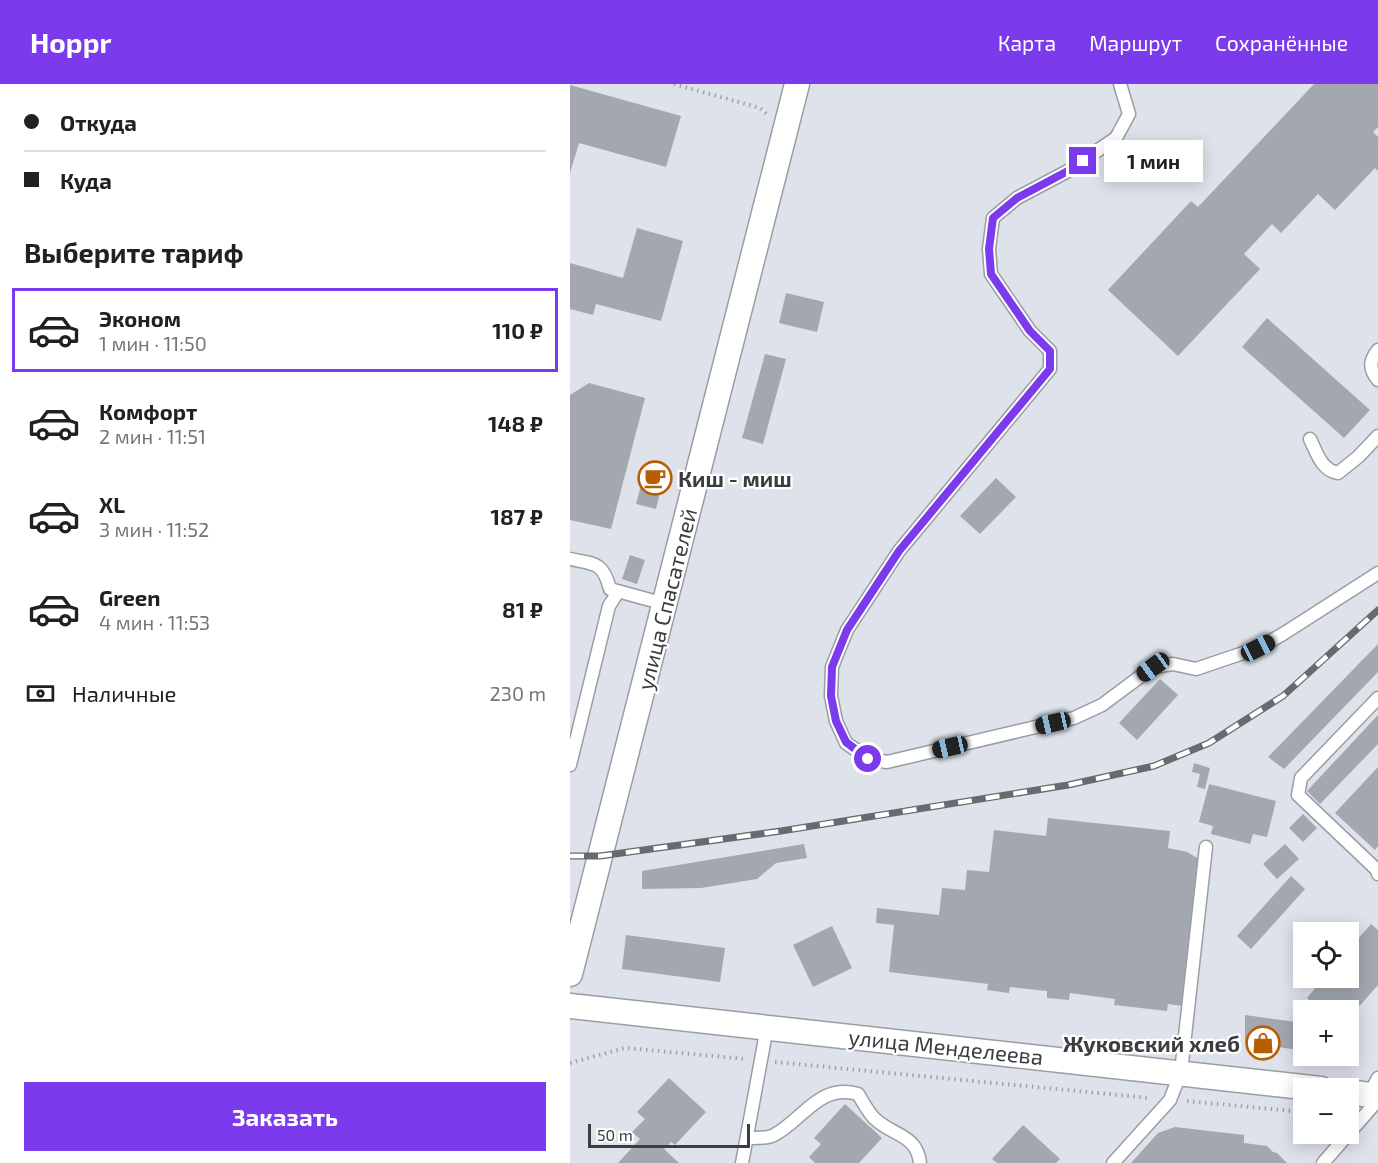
<!DOCTYPE html>
<html lang="ru">
<head>
<meta charset="utf-8">
<style>
  :root { --surface:#fff; --page:#f2f2f2; --text:#202124; --muted:#757577; --line:#e0e0e0; --accent:#7c3aed }
  body { margin:0; font-family:"Exo 2",sans-serif; background:var(--page); color:var(--text); height:100vh; display:flex; flex-direction:column; font-size:22px; white-space:nowrap }
  * { box-sizing:border-box; margin:0 }
  p { font-size:20px; color:var(--muted) }
  .icon { flex:none; width:33px; height:33px; fill:none; stroke:currentColor; stroke-width:2; stroke-linecap:round; stroke-linejoin:round }
  .map { position:relative; flex:1; overflow:hidden }
  .drawer { display:flex; flex-direction:column; background:var(--surface); width:570px }
  .drawer>* { flex:none }
  .top-card { display:grid; align-content:center; height:132px; padding:0 24px; background:var(--surface) }
  .controls { position:absolute; left:723px; top:838px; display:grid; gap:12px }
  .controls a { display:grid; place-items:center; width:66px; height:66px; border-radius:0px; background:var(--surface); box-shadow:0 3px 15px #0003; font-size:30px }
  .scale { position:absolute; left:18px; bottom:15px; width:162px; box-sizing:border-box; padding-left:6px; border:3px solid #3b3d40; border-top:0; font-size:16px; line-height:21px; white-space:nowrap; color:#3b3d40; -webkit-text-stroke:4px #fff; paint-order:stroke }
  .end { position:absolute; width:27px; height:27px; margin:-14px; border:8px solid #7c3aed; background:#fff; box-shadow:0 0 0 3px #fff }
  .from { border-radius:50% }
  .bubble { position:absolute; height:42px; border-radius:0px; background:var(--surface); box-shadow:0 3px 15px #0003; font-size:20px; font-weight:700; line-height:42px; text-align:center }
  .car { position:absolute; width:18px; height:36px; margin:-18px -9px; border-radius:8px; box-shadow:0 0 4px 2px #0007; background:linear-gradient(#222 24%,#8ab4d8 0 40%,#222 0 76%,#8ab4d8 0 86%,#222 0) }
  .top-card b { display:flex; align-items:center; gap:21px; height:57px; font-size:22px }
  .top-card b+b { border-top:2px solid var(--line) }
  .top-card i { width:15px; height:15px; background:var(--text) }
  ul { padding:0; list-style:none }
  li { display:flex; align-items:center; gap:18px; height:84px; margin:0 12px 9px; padding:0 12px; border:3px solid transparent; border-radius:0px }
  li div { flex:1 }
  li b { display:block; font-size:22px }
  li em { font-style:normal; font-weight:700 }
  li.current { border-color:var(--accent) }
  li>.icon { width:54px; height:54px; stroke-width:1.5 }
  h2 { padding:0 24px; font-size:27px; line-height:72px }
  .pay { display:flex; align-items:center; gap:15px; height:66px; padding:0 24px; font-size:22px }
  .pay p { margin-inline-start:auto }
  .primary-button { display:flex; gap:12px; margin-top:auto; padding:12px 24px }
  .primary-button a { flex:1; height:69px; border-radius:0px; background:var(--accent); color:#fff; font-size:24px; font-weight:700; line-height:69px; text-align:center }
  header { display:flex; align-items:center; gap:36px; box-sizing:border-box; height:84px; padding:0 30px; background:var(--accent); color:#fff }
  header strong { font-size:28px }
  nav { display:flex; gap:33px; margin-inline-start:auto; font-size:21px }
  main { display:flex; flex:1; min-height:0 }
  .map>svg:first-child { display:block }
  .building { fill:#a3a7af }
  .lines { fill:none; stroke-linecap:round; stroke-linejoin:round }
  .service-casing { stroke:#999da4; stroke-width:15 }
  .minor-casing { stroke:#999da4; stroke-width:27 }
  .path { stroke:#9fa2a8; stroke-width:4; stroke-dasharray:1.5 4.5; stroke-linecap:butt }
  .service { stroke:#fff; stroke-width:12 }
  .minor { stroke:#fff; stroke-width:24 }
  .rail-casing { stroke:#676a6e; stroke-width:7 }
  .rail { stroke:#fff; stroke-width:4.5; stroke-dasharray:14; stroke-linecap:butt }
  .route { stroke:#7c3aed; stroke-width:8 }
  .labels { text-anchor:middle; dominant-baseline:central; stroke-width:4.5; stroke-linejoin:round; paint-order:stroke }
  .poi-label { font-size:22px; font-weight:bold; fill:#3b3d40; stroke:#fff; text-anchor:start }
  .street-label { font-size:22px; fill:#3b3d40; stroke:#fff }
</style>
</head>
<body>
<header>
<strong>Hoppr</strong>
<nav><a>Карта</a><a>Маршрут</a><a>Сохранённые</a></nav>
</header>
<main>
<section class="drawer">
<div class="top-card">
<b><i class="from"></i>Откуда</b>
<b><i></i>Куда</b>
</div>
<h2>Выберите тариф</h2>
<ul>
<li class="current"><svg class="icon" aria-label="car" viewBox="0 0 24 24"><path d="M5 17H2v-5l4-1 3-4h7l3 4 3 1v5h-3M9 17h6M6 11h13"/><circle cx="7" cy="17" r="2"/><circle cx="17" cy="17" r="2"/></svg><div><b>Эконом</b><p>1 мин · 11:50</p></div><em>110 ₽</em></li>
<li><svg class="icon" aria-label="car" viewBox="0 0 24 24"><path d="M5 17H2v-5l4-1 3-4h7l3 4 3 1v5h-3M9 17h6M6 11h13"/><circle cx="7" cy="17" r="2"/><circle cx="17" cy="17" r="2"/></svg><div><b>Комфорт</b><p>2 мин · 11:51</p></div><em>148 ₽</em></li>
<li><svg class="icon" aria-label="car" viewBox="0 0 24 24"><path d="M5 17H2v-5l4-1 3-4h7l3 4 3 1v5h-3M9 17h6M6 11h13"/><circle cx="7" cy="17" r="2"/><circle cx="17" cy="17" r="2"/></svg><div><b>XL</b><p>3 мин · 11:52</p></div><em>187 ₽</em></li>
<li><svg class="icon" aria-label="car" viewBox="0 0 24 24"><path d="M5 17H2v-5l4-1 3-4h7l3 4 3 1v5h-3M9 17h6M6 11h13"/><circle cx="7" cy="17" r="2"/><circle cx="17" cy="17" r="2"/></svg><div><b>Green</b><p>4 мин · 11:53</p></div><em>81 ₽</em></li>
</ul>
<div class="pay"><svg class="icon" aria-label="cash" viewBox="0 0 24 24"><path d="M3 7h18v10H3z"/><circle cx="12" cy="12" r="2"/></svg>Наличные<p>230 m</p></div>
<div class="primary-button"><a>Заказать</a></div>
</section>
<div class="map">
<svg width="808" height="1079" viewBox="0 0 808 1079">
  <rect width="100%" height="100%" fill="#dee2ea"/>
  <!-- building -->
  <g class="building">
    <polygon points="744,0 808,0 808,43 803,48 808,53 808,87 805,84 765,126 748,110 711,149 702,140 674,170 690,185 608,272 538,206 621,117 628,123"/>
    <polygon points="0,1 111,32 96,83 9,59 0,89"/>
    <polygon points="67,144 113,157 91,237 26,220 23,231 0,225 0,179 53,194"/>
    <polygon points="216,209 254,218 247,248 209,239"/>
    <polygon points="697,234 800,326 774,354 672,263"/>
    <polygon points="195,270 216,275 193,360 172,354"/>
    <polygon points="19,299 75,314 41,445 0,436 0,311"/>
    <polygon points="77,379 96,384 86,425 66,420"/>
    <polygon points="426,394 446,413 410,450 390,432"/>
    <polygon points="60,471 75,476 67,500 52,495"/>
    <polygon points="808,560 808,588 714,685 698,673"/>
    <polygon points="590,595 608,611 567,656 549,639"/>
    <polygon points="808,631 808,660 750,720 737,707"/>
    <polygon points="624,679 640,684 635,705 627,703 630,690 622,688"/>
    <polygon points="808,683 808,762 805,766 765,729"/>
    <polygon points="639,700 706,717 697,753 683,750 680,760 641,750 643,742 629,738"/>
    <polygon points="733,730 747,744 733,758 719,744"/>
    <polygon points="478,734 600,747 598,764 617,768 629,775 621,923 598,920 597,927 544,921 545,915 500,909 499,916 477,914 477,907 440,903 439,909 417,906 418,900 319,888 324,841 306,839 307,824 369,831 372,804 395,806 397,786 419,788 424,746 476,752"/>
    <polygon points="234,760 237,774 206,779 187,795 131,804 72,805 72,787"/>
    <polygon points="715,760 729,775 707,795 693,780"/>
    <polygon points="721,792 735,805 681,865 667,852"/>
    <polygon points="801,840 808,846 808,901 778,935 778,927 752,927 737,914 754,894 778,894 778,866"/>
    <polygon points="262,842 282,884 243,903 223,861"/>
    <polygon points="56,851 155,864 150,898 52,885"/>
    <polygon points="675,931 734,939 734,967 675,958"/>
    <polygon points="99,994 136,1028 105,1061 101,1058 94,1065 109,1079 48,1079 70,1055 62,1048 75,1035 67,1028"/>
    <polygon points="275,1020 312,1054 289,1079 245,1079 239,1073 251,1060 244,1054"/>
    <polygon points="453,1041 490,1075 486,1079 427,1079 422,1075"/>
    <polygon points="605,1043 674,1051 674,1059 697,1062 703,1068 707,1069 717,1079 561,1079 588,1049"/>
  </g>
  <g class="lines">
    <defs>
      <g id="service">
        <polyline points="550,0 559,30 546,54 496,88 447,114 423,134 419,165 421,190 460,247 480,267 480,285 329,467 277,546 262,583 261,612 266,637 276,659 299,675 317,678 504,634 532,621 583,583 603,580 626,585 688,564 713,550 808,489"/>
        <path d="M808 266C799 277 799 285 808 296"/>
        <path d="M740 355C747 369 751 386 768 389L788 373 808 352"/>
        <path d="M0 475C25 480 33 478 40 505L95 520"/>
        <polyline points="808,614 731,694 728,711 807,786 808,790"/>
        <polyline points="0,681 39,522 48,508"/>
        <polyline points="799,1011 808,994"/>
        <path d="M177 1054C185 1054 197 1055 204 1051 233 1036 249 999 288 1010 293 1018 298 1028 304 1034 322 1052 347 1050 350 1079"/>
        <polyline points="172,1079 197,943"/>
        <polyline points="543,1079 600,1016 611,988 636,763"/>
        <polyline points="753,1079 808,1016"/>
      </g>
      <g id="minor">
        <polyline points="0,890 227,0"/>
        <polyline points="0,922 751,1005"/>
        <polyline points="778,1008 808,1012"/>
      </g>
    </defs>
    <!-- service casing -->
    <use href="#service" class="service-casing"/>
    <!-- minor casing -->
    <use href="#minor" class="minor-casing"/>
    <!-- path -->
    <g class="path">
      <polyline points="104,0 190,24 198,31"/>
      <polyline points="205,978 580,1014"/>
      <polyline points="0,979 55,964 177,975"/>
      <polyline points="617,1017 734,1028"/>
    </g>
    <!-- service -->
    <use href="#service" class="service"/>
    <!-- minor -->
    <use href="#minor" class="minor"/>
    <defs>
      <polyline id="rail" points="0,772 30,772 211,747 498,701 584,682 639,659 713,612 808,526"/>
    </defs>
    <!-- rail casing -->
    <use href="#rail" class="rail-casing"/>
    <!-- rail -->
    <use href="#rail" class="rail"/>
  </g>
  <g class="lines">
    <!-- route -->
    <polyline class="route" points="298,675 276,658 266,637 261,612 262,583 277,546 329,467 480,285 480,267 460,247 421,190 419,165 423,134 447,114 496,88 513,77"/>
  </g>
  <!-- icons -->
  <defs>
    <symbol id="cafe-ring" viewBox="-11 -11 22 22"><circle r="9.5" fill="#fff" stroke="#b85d00" stroke-width="1.5"/><path d="M-5.5-4.5H6V0H3Q3 3.5 0 3.5H-2.5Q-5.5 3.5-5.5 0ZM3-3.2v2h1.7v-2ZM-6 4.5H4V6H-6Z" fill="#b85d00"/></symbol>
    <symbol id="shop-ring" viewBox="-11 -11 22 22"><circle r="9.5" fill="#fff" stroke="#b85d00" stroke-width="1.5"/><path d="M-5-2.5h2.3a2.7 3.5 0 0 1 5.4 0H5L5.5 6h-11ZM-1.5-2.5h3a1.5 2.3 0 0 0-3 0Z" fill="#b85d00"/></symbol>
  </defs>
  <g fill-rule="evenodd">
    <use href="#cafe-ring" x="66" y="375" width="38" height="38"/>
    <use href="#shop-ring" x="674" y="940" width="38" height="38"/>
  </g>
  <g class="labels">
    <!-- poi labels -->
    <g class="poi-label">
      <text x="108" y="394">Киш - миш</text>
      <text x="670" y="959" text-anchor="end">Жуковский хлеб</text>
    </g>
    <!-- street labels -->
    <g class="street-label">
      <text transform="translate(96 515) rotate(-76)">улица Спасателей</text>
      <text transform="translate(376 962) rotate(6)">улица Менделеева</text>
    </g>
  </g>
</svg>
<div class="controls">
<a><svg class="icon" aria-label="locate" viewBox="0 0 24 24"><circle cx="12" cy="12" r="6"/><path d="M12 2v4M12 18v4M2 12h4M18 12h4"/></svg></a>
<a>+</a>
<a>−</a>
</div>
<div class="scale">50 m</div>
<i class="end from" style="left:298px;top:675px"></i>
<i class="end" style="left:513px;top:77px"></i>
<div class="bubble" style="left:534px;top:56px;width:99px">1 мин</div>
<i class="car" style="left:688px;top:564px;rotate:63deg"></i>
<i class="car" style="left:583px;top:583px;rotate:234deg"></i>
<i class="car" style="left:483px;top:639px;rotate:257deg"></i>
<i class="car" style="left:380px;top:663px;rotate:257deg"></i>
</div>
</main>
</body>
</html>
